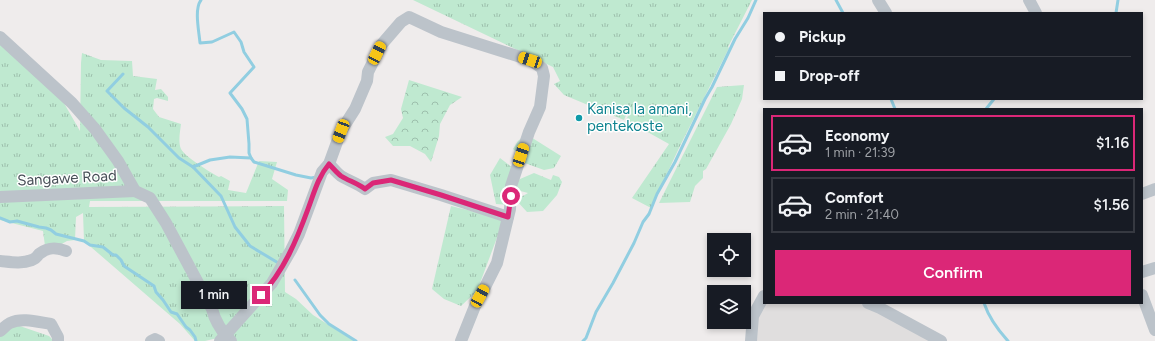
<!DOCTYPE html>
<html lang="en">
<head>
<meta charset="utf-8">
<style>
  :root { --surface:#171b24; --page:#242831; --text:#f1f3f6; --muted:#9ea1a6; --line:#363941; --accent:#db2777 }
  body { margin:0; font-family:Figtree,sans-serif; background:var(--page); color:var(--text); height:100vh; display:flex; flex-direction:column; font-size:15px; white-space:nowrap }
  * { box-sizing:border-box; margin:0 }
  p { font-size:13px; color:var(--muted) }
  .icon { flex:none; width:22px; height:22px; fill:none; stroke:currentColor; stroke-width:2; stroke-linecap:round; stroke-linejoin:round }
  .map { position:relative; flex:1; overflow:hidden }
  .details { position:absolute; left:763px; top:108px; width:380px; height:196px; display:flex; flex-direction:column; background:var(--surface); border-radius:0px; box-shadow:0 2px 6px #0003 }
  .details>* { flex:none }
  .top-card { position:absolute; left:763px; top:12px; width:380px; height:88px; border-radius:0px; box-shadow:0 2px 6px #0003; display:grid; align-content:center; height:88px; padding:0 12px; background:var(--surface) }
  .buttons { position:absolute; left:707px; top:233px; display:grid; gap:8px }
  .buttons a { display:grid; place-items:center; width:44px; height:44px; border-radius:0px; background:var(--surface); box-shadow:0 2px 6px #0003; font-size:20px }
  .end { position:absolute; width:18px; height:18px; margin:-9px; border:5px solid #db2777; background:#fff; box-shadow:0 0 0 2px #fff }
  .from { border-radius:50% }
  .bubble { position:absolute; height:28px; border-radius:0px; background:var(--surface); box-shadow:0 2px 6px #0003; font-size:13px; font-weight:600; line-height:28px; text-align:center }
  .car { position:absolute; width:12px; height:24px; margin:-12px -6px; border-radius:5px; box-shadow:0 0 3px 1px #0007; background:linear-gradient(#f5c518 24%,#345 0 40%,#f5c518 0 76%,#345 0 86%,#f5c518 0) }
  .top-card b { display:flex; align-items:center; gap:14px; height:38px; font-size:15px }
  .top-card b+b { border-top:1px solid var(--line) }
  .top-card i { width:10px; height:10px; background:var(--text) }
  ul { padding:7px 0 0; list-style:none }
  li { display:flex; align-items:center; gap:12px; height:56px; margin:0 8px 6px; padding:0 4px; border:2px solid var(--line); border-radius:0px }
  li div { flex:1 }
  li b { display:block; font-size:15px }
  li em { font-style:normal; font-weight:600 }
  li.selected { border-color:var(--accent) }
  li>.icon { width:36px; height:36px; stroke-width:1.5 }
  .action { display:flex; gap:8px; margin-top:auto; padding:8px 12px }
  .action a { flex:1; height:46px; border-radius:0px; background:var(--accent); color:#fff; font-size:16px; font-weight:600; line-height:46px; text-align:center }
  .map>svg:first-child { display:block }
  .education { fill:#e0dede }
  .grass { fill:url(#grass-tufts) }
  .forest { fill:url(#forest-crowns) }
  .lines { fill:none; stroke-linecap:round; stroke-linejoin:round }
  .stream { stroke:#91cee1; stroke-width:3 }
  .minor { stroke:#bcc3ca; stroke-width:12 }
  .route { stroke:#db2777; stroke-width:5 }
  .culture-dot { fill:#0f9aa8; stroke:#fff; stroke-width:1.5 }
  .labels { text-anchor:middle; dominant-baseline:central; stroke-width:3; stroke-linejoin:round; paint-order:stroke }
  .culture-label { font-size:15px; fill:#0d838f; stroke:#fff; text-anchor:start }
  .street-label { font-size:15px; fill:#474f57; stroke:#fff }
</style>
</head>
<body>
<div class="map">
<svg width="1155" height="341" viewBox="0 0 1155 341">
  <defs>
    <pattern id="grass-tufts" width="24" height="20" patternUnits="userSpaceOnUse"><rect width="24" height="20" fill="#bfe9d0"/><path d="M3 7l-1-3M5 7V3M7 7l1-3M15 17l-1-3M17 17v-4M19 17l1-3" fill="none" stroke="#9dbfac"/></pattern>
    <pattern id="forest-crowns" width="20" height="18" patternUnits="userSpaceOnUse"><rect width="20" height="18" fill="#bfe9d0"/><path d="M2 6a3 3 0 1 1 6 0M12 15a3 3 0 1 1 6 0" fill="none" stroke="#9dbfac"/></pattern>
  </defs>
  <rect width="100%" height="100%" fill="#efecec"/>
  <!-- education -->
  <polygon class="education" points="765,303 864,303 938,341 757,341 758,316"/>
  <!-- grass -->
  <g class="grass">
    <polygon points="413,0 752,0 728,47 729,48 679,148 651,208 632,198 669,144 626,120 629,114 627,113 624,120 564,95 554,84 560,81 553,67"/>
    <path d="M0 31 49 77 80 131 81 63 82 53 101 60 132 61 133 76 157 79 155 90 161 89 168 97V101L157 98 154 99 153 109 159 117 181 124C180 132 178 142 181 149 185 157 210 172 219 177L221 176 230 181 228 190 246 193 259 161 277 162 272 179 288 190 287 201H90L89 207 284 206 285 292 296 299 313 315 354 341H237L226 336 205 341H195L180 324 84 241 83 213 76 217 75 240 67 241 58 246H45L43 231 0 220Z"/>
    <polygon points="744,85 742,99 731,124 706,169 703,171 703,178 695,186 690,202 659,203 717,87"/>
    <polygon points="526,134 561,156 554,168 544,170 522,162 521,155 513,149 518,141"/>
    <polygon points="500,158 513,168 510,205 496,204 490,175"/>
    <polygon points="534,173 551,180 553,175 559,177 562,182 557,195 543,211 527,212 516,200 528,193 509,188 520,179"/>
    <polygon points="451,206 504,219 477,291 461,306 444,299 432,289"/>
    <polygon points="11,323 49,336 54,341 0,341 0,332"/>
  </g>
  <!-- forest -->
  <polygon class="forest" points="409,80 462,97 450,105 440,124 439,136 431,162 425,154 410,146 393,146 385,137 393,134 403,118 401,109"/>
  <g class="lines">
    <!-- stream -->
    <g class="stream">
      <path d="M201 0C194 9 199 31 200 43L212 42 234 32 241 42 244 52 254 67 230 93 242 109 247 119 249 144V153L251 158"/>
      <polyline points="836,0 843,13"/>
      <polyline points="1116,13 1118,0"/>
      <polyline points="123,74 107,91 124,108 148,127 179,158 193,167 210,160 230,157 251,158 254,162 296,175 311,178 317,177"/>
      <polyline points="891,99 895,109"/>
      <polyline points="986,109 994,99"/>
      <polyline points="193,167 221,196 235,227 250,246 280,264"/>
      <polyline points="0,218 10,222 17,221 39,227 46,228 51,230 56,234 84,241 90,245 103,247 113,255 116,255 121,260 124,266 154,286 156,292 163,300 171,312 177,314 186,327 190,330 195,337 196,341"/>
      <polyline points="295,280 320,315 329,324 356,341"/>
      <path d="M984 303C989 318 998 330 1008 341"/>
      <polyline points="583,341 586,338 596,312 613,283 634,243 643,222 649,214 657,194 675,162 705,99 712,87 735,39 748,18 756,0"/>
    </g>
    <!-- minor -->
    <g class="minor">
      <polyline points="878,0 886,13"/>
      <polyline points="1029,0 1036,13"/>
      <path d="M0 37 72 103 95 129 118 161 135 191 150 198 166 223 212 309C215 321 222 332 231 341"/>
      <path d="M329 164C333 168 337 173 341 176 349 181 357 183 365 189L373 183 391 180 441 195 508 217"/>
      <polyline points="1142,194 1155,189"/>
      <polyline points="0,197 135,191"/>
      <path d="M0 261C11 262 21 264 32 260 35 259 37 257 39 254 48 247 56 247 66 251"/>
      <polyline points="1142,272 1155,268"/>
      <polyline points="1142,295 1155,330"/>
      <polyline points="868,303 880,308 941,341"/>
      <path d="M0 331C3 329 6 325 10 323 22 317 38 322 51 324L58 337V341"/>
      <polyline points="151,341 155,339 159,341"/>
      <polyline points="220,341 272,283 291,250 299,234 322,172 329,164 341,131 355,109 367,81 368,72 382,44 401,22 409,17 441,32 530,60 542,68 544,76 540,107 529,132 511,186 510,209 497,263 485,287 475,306 461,341"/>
      <polyline points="751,341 753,316 764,296"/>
    </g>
  </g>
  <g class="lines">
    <!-- route -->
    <path class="route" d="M261 295C284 271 297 239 308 209 314 193 318 177 329 164 333 168 337 173 341 176 349 181 357 183 365 189L373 183 391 180 441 195 508 217 511 196"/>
  </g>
  <!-- markers -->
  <circle class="culture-dot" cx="579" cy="118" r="4"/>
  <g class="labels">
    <!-- culture labels -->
    <g class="culture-label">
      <text x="587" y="109">Kanisa la amani,<tspan x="587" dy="17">pentekoste</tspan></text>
    </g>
    <!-- street labels -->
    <g class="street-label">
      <text transform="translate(67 178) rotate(-3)">Sangawe Road</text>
    </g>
  </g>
</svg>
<div class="buttons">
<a><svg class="icon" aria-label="locate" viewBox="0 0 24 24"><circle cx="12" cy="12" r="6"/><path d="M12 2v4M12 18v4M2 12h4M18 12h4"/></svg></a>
<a><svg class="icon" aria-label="layers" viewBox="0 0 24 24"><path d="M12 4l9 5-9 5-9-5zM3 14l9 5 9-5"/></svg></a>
</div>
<i class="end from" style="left:511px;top:196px"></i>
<i class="end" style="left:261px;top:295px"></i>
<div class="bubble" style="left:181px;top:281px;width:66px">1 min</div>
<i class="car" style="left:377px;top:53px;rotate:26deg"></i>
<i class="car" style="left:530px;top:60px;rotate:288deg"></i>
<i class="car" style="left:341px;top:131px;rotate:201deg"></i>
<i class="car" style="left:521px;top:155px;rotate:18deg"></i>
<i class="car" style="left:480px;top:296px;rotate:29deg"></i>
<div class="top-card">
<b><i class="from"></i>Pickup</b>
<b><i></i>Drop-off</b>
</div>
<section class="details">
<ul>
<li class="selected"><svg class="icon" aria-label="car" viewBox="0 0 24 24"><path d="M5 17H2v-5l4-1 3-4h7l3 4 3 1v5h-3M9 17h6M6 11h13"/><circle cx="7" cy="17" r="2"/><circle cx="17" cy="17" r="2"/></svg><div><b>Economy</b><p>1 min · 21:39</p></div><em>$1.16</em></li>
<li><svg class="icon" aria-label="car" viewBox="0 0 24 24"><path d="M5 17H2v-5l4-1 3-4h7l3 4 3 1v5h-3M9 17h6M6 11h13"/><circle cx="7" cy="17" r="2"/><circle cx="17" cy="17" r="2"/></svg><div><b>Comfort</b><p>2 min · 21:40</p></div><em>$1.56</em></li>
</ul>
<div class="action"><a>Confirm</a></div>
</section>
</div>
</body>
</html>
